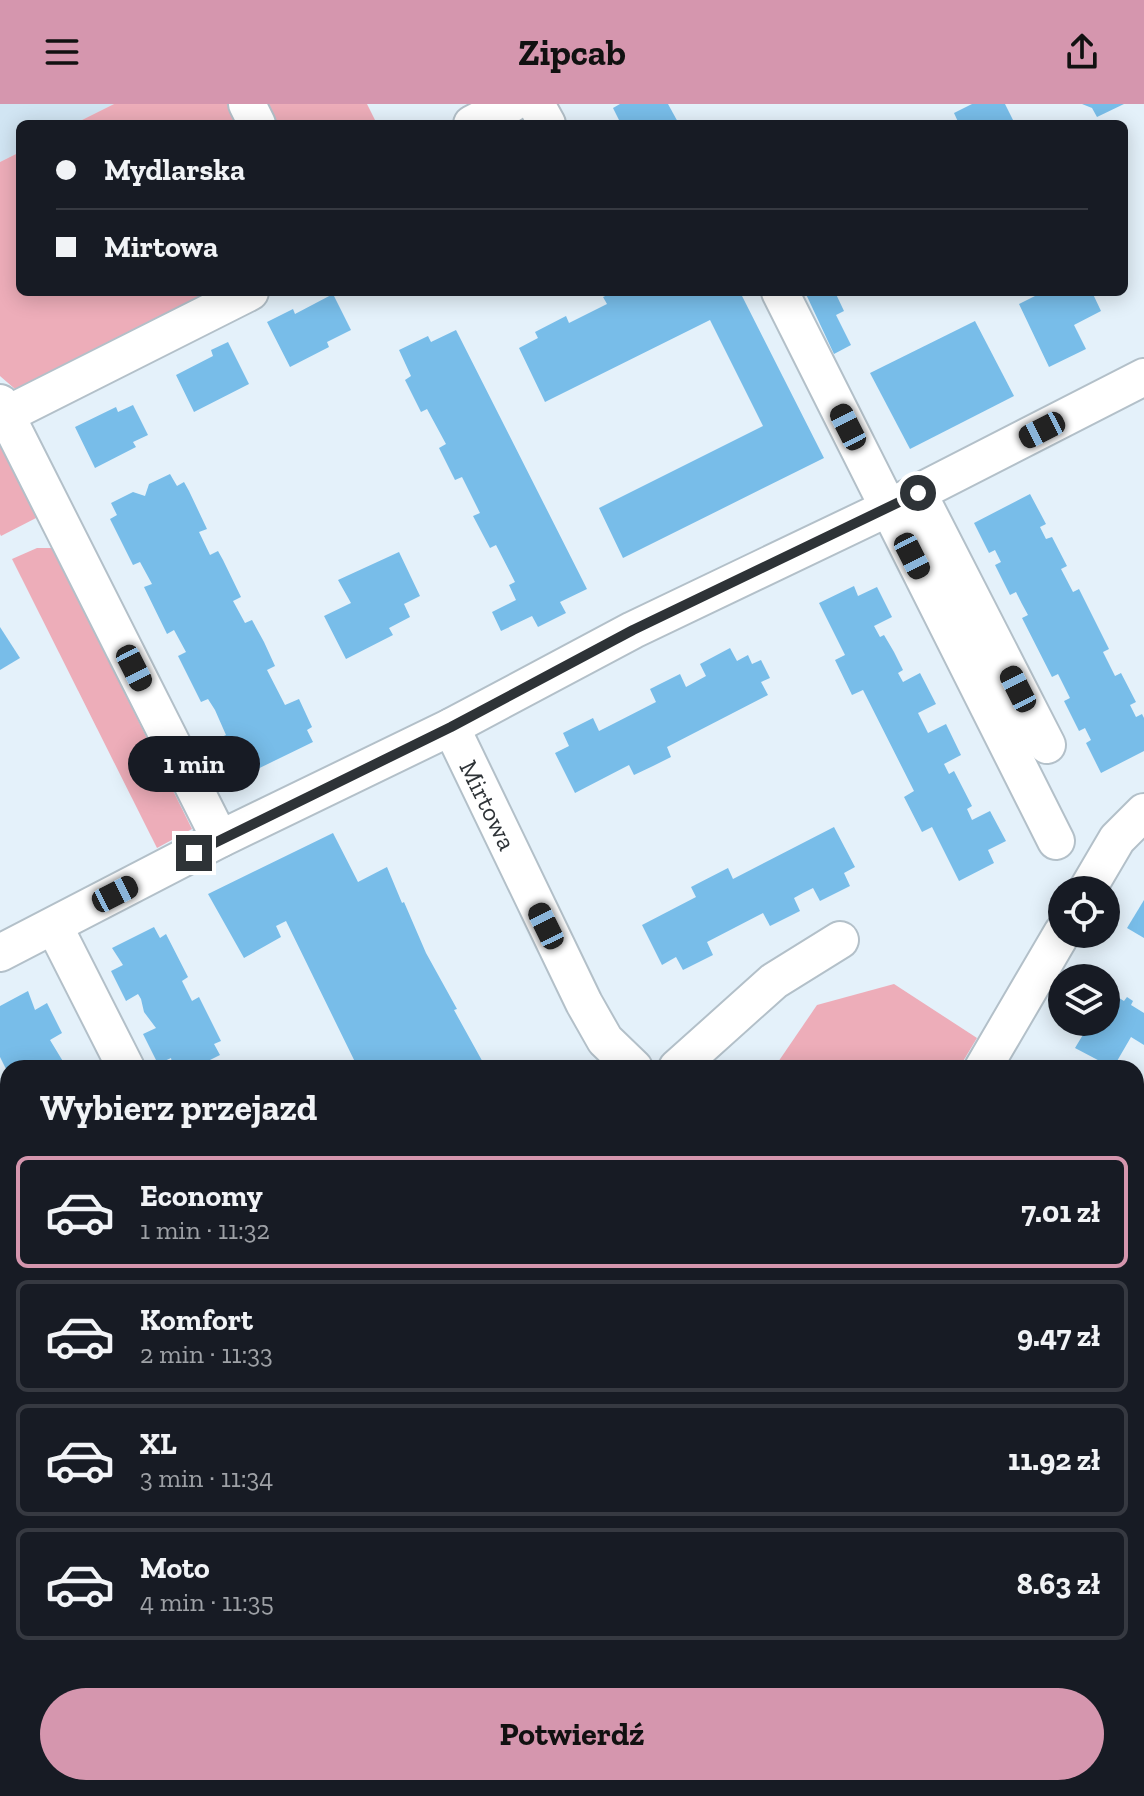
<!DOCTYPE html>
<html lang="pl">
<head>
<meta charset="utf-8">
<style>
  :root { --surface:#171b24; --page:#20242c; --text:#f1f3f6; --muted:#9ea1a6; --line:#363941; --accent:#d596ae }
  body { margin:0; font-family:"Zilla Slab",serif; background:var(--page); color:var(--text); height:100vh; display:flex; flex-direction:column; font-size:30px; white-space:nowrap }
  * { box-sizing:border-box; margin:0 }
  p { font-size:26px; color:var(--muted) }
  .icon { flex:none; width:44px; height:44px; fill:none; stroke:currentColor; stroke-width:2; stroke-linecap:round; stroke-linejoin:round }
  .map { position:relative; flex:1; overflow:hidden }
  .panel { position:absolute; left:0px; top:956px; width:1144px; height:736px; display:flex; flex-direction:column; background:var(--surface); border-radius:24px 24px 0 0; box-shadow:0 4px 20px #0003 }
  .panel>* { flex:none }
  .guide { position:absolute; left:16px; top:16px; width:1112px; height:176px; border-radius:12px; box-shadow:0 4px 20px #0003; display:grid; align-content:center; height:176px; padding:0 40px; background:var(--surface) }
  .tools { position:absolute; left:1048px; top:772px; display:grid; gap:16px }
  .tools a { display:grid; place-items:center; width:72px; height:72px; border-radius:50%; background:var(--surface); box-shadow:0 4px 20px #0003; font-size:40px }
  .end { position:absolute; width:36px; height:36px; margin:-18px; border:10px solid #2e3337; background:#fff; box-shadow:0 0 0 4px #fff }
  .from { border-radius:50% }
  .bubble { position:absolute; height:56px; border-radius:28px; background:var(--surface); box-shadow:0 4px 20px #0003; font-size:26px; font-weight:700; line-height:56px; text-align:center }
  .car { position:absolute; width:24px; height:48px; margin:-24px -12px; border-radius:10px; box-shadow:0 0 6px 2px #0007; background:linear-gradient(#222 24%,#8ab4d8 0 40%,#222 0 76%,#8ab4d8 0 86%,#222 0) }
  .guide b { display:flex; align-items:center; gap:28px; height:76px; font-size:30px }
  .guide b+b { border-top:2px solid var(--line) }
  .guide i { width:20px; height:20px; background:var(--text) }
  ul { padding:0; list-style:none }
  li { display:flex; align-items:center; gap:24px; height:112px; margin:0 16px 12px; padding:0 24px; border:4px solid var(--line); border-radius:12px }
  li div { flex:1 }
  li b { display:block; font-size:30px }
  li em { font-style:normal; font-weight:700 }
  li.current { border-color:var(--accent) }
  li>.icon { width:72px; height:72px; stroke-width:1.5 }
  h2 { padding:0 40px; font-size:36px; line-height:96px }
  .cta { display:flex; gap:16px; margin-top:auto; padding:16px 40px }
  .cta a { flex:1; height:92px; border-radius:48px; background:var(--accent); color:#111; font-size:32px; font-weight:700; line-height:92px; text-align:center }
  header { display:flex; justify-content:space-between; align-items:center; height:104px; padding:0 40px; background:var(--accent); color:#111; font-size:36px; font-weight:700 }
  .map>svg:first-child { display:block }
  .built { fill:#d1e5f3 }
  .green { fill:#edadb9 }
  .building { fill:#78bde9 }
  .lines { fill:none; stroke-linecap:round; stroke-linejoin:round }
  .minor-casing { stroke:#b3c0c9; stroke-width:40 }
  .path { stroke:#919aa1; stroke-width:5; stroke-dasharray:4 4; stroke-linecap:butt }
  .minor { stroke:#fff; stroke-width:36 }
  .route { stroke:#2e3337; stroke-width:10 }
  .labels { text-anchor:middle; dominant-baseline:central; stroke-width:6; stroke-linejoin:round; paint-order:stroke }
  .street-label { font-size:26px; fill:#2e3337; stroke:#fff }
</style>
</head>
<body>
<header><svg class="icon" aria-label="menu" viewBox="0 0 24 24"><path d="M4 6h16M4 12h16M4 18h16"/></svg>Zipcab<svg class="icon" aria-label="share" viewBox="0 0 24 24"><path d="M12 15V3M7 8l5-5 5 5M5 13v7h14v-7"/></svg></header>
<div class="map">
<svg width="1144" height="1692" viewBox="0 0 1144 1692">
  <rect width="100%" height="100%" fill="#e4f1fa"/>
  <!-- built -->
  <polygon class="built" points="0,0 114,0 74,20 20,20 20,48 0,58"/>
  <!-- green -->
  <g class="green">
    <polygon points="114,0 230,0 240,20 74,20"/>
    <polygon points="263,0 367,0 377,20 273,20"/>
    <polygon points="20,48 20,188 214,188 15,285 0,272 0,58"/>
    <polygon points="0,336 38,413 1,432 0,430"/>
    <polygon points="37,444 53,444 192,725 157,744 12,455"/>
    <polygon points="894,880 977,934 959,964 774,964 817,901"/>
    <polygon points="8,1279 8,1684 1136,1684 1136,1640 1144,1645 1144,1692 0,1692 0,1283"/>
  </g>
  <!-- building -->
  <g class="building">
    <polygon points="620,0 668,0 679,20 621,20 613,4"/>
    <polygon points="972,0 1005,0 1015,20 959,20 954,9"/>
    <polygon points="1082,0 1124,0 1097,13 1092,4"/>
    <polygon points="614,188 740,188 824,354 623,454 599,404 763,322 710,216 545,298 519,244 538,234 535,228 566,212 569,219 607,200 603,193"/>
    <polygon points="805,188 835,188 844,207 836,211 851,241 834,250"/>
    <polygon points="1043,188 1092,188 1101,207 1074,221 1086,245 1049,263 1019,200"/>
    <polygon points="333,190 351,226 327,238 329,243 290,263 267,218 293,205 295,210"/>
    <polygon points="975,217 1014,292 910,345 870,269"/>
    <polygon points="456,226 587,485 560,498 566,509 538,523 532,512 501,527 492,508 516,496 509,481 515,478 496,441 490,444 473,412 480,409 462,373 455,376 439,344 446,340 427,305 421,308 405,276 411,272 399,246 428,232 431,238"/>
    <polygon points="228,238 249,280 194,308 176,271 213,252 211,246"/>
    <polygon points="133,301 148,331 133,338 136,343 95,364 75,323 116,303 118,308"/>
    <polygon points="170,370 177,382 184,378 189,387 207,425 199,428 210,451 218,447 223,456 241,493 233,497 245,519 252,516 264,538 275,562 267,566 285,601 299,595 312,623 307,626 313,638 239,674 233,663 227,666 213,637 226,631 215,606 208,595 201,598 178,552 186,548 174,526 167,530 144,483 152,480 140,458 133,461 110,415 117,411 111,399 133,388 145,392 149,380"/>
    <polygon points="1030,390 1046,420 1040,423 1046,435 1052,433 1067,462 1061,465 1073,488 1079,485 1109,545 1103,548 1115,572 1121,569 1136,598 1130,601 1136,613 1142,610 1144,614 1144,647 1101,669 1086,639 1091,636 1085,624 1079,627 1064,597 1070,594 1058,570 1052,573 1022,514 1028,511 1022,500 1016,488 1010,491 995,461 1001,458 995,446 989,449 974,419"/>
    <polygon points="399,448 420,492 404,500 410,513 389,524 393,531 346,555 324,512 351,499 338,476"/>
    <polygon points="854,482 858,492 877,483 892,513 874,522 880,533 884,531 894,548 903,566 898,569 903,578 920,569 936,600 918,609 928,629 946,620 961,651 944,660 949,670 954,667 972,702 967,705 972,716 990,707 1006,737 988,746 994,759 959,777 932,723 922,728 904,693 914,687 863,586 852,591 835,556 845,551 819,499"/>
    <polygon points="0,523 20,554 0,566"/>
    <polygon points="730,544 737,557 748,551 752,560 761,556 770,574 761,578 768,591 667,643 671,653 653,662 634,671 629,661 575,689 555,649 569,642 563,629 593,614 599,627 609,622 656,598 650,585 680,570 686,583 706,572 700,560"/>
    <polygon points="834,723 855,763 844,769 850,782 820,797 813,784 803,789 794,794 800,807 770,822 763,809 707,838 713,851 683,866 676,853 662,861 642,821 696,793 691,783 728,764 733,775"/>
    <polygon points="333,729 358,778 387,763 402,799 404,798 426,849 457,905 454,906 485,962 358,964 286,817 276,822 281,833 244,854 208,790"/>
    <polygon points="1144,796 1144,834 1127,824"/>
    <polygon points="154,823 160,834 166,830 188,873 182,877 192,897 199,893 221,937 214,940 220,951 194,964 173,964 171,954 158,960 143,930 156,924 144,908 141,895 138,890 126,897 111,867 123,861 112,844"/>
    <polygon points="1106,886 1124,897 1127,893 1133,897 1131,901 1144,909 1144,941 1131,933 1113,964 1075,944 1087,924 1076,918 1106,918"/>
    <polygon points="28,887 35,906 47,899 62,929 50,936 67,964 13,963 8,964 8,969 0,953 0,902"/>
    <polygon points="4,1096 8,1103 8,1233 0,1218 0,1200 6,1197 3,1193 0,1195 0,1098"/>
    <polygon points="1136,1145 1144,1149 1144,1220 1136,1215"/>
    <polygon points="1140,1389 1144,1392 1144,1471 1136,1466 1139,1451 1136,1449 1136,1395"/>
  </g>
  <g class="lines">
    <defs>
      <g id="minor">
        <polyline points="247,0 257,20"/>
        <polyline points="536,0 547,20"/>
        <polyline points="472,20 511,0"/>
        <polyline points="780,188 1056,737"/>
        <polyline points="0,299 220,735"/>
        <polyline points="6,311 250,188"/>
        <polyline points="918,389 1047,641"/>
        <polyline points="451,623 584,899 605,936 634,964"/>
        <polyline points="1087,786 1117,735 1144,708"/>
        <polyline points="54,822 126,964"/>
        <polyline points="0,849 220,735 451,623 633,526 888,404 1144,273"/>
        <polyline points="677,964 774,877 840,836"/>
        <polyline points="983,964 1062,829"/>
        <polyline points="1136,1288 1144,1292"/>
      </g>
    </defs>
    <!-- minor casing -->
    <use href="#minor" class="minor-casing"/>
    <!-- path -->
    <g class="path">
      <polyline points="68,1684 69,1692"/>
      <polyline points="375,1684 382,1692"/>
      <polyline points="983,1684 991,1692"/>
      <polyline points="612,1692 616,1684"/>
      <polyline points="1141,1692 1144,1689"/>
    </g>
    <!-- minor -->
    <use href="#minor" class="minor"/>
  </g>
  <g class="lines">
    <!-- route -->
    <polyline class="route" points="194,749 451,623 633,526 918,389"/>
  </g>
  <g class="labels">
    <!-- street labels -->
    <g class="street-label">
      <text transform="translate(488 701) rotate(64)">Mirtowa</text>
    </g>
  </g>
</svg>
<div class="tools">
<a><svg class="icon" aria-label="locate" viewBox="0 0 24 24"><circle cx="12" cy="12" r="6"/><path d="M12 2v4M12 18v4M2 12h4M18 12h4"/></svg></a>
<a><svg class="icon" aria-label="layers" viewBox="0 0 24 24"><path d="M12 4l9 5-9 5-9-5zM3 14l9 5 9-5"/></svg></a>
</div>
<i class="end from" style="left:918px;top:389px"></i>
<i class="end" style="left:194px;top:749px"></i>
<div class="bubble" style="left:128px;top:632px;width:132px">1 min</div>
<i class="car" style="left:848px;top:323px;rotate:333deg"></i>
<i class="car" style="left:1042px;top:326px;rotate:243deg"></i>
<i class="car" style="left:912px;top:452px;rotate:153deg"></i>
<i class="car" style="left:134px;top:564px;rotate:153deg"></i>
<i class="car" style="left:1018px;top:585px;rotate:333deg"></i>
<i class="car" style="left:115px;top:790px;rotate:63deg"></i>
<i class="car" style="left:546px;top:822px;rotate:334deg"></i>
<div class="guide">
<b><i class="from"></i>Mydlarska</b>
<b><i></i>Mirtowa</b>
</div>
<section class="panel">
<h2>Wybierz przejazd</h2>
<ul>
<li class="current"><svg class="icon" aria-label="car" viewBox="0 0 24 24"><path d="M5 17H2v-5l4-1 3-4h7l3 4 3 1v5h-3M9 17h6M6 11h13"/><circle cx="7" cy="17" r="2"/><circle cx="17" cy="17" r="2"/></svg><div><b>Economy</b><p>1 min · 11:32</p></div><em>7.01 zł</em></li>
<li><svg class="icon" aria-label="car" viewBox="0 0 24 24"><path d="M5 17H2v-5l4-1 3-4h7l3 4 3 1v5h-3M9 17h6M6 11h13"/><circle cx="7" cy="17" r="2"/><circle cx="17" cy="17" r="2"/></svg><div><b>Komfort</b><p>2 min · 11:33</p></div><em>9.47 zł</em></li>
<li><svg class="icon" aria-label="car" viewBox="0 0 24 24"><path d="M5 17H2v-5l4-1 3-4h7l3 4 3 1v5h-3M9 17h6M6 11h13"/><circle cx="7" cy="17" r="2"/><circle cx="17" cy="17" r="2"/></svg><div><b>XL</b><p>3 min · 11:34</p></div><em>11.92 zł</em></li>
<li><svg class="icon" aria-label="car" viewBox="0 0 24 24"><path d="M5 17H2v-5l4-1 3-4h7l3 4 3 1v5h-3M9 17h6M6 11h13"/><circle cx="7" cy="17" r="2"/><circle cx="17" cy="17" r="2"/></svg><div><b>Moto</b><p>4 min · 11:35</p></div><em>8.63 zł</em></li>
</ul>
<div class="cta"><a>Potwierdź</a></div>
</section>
</div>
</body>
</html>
